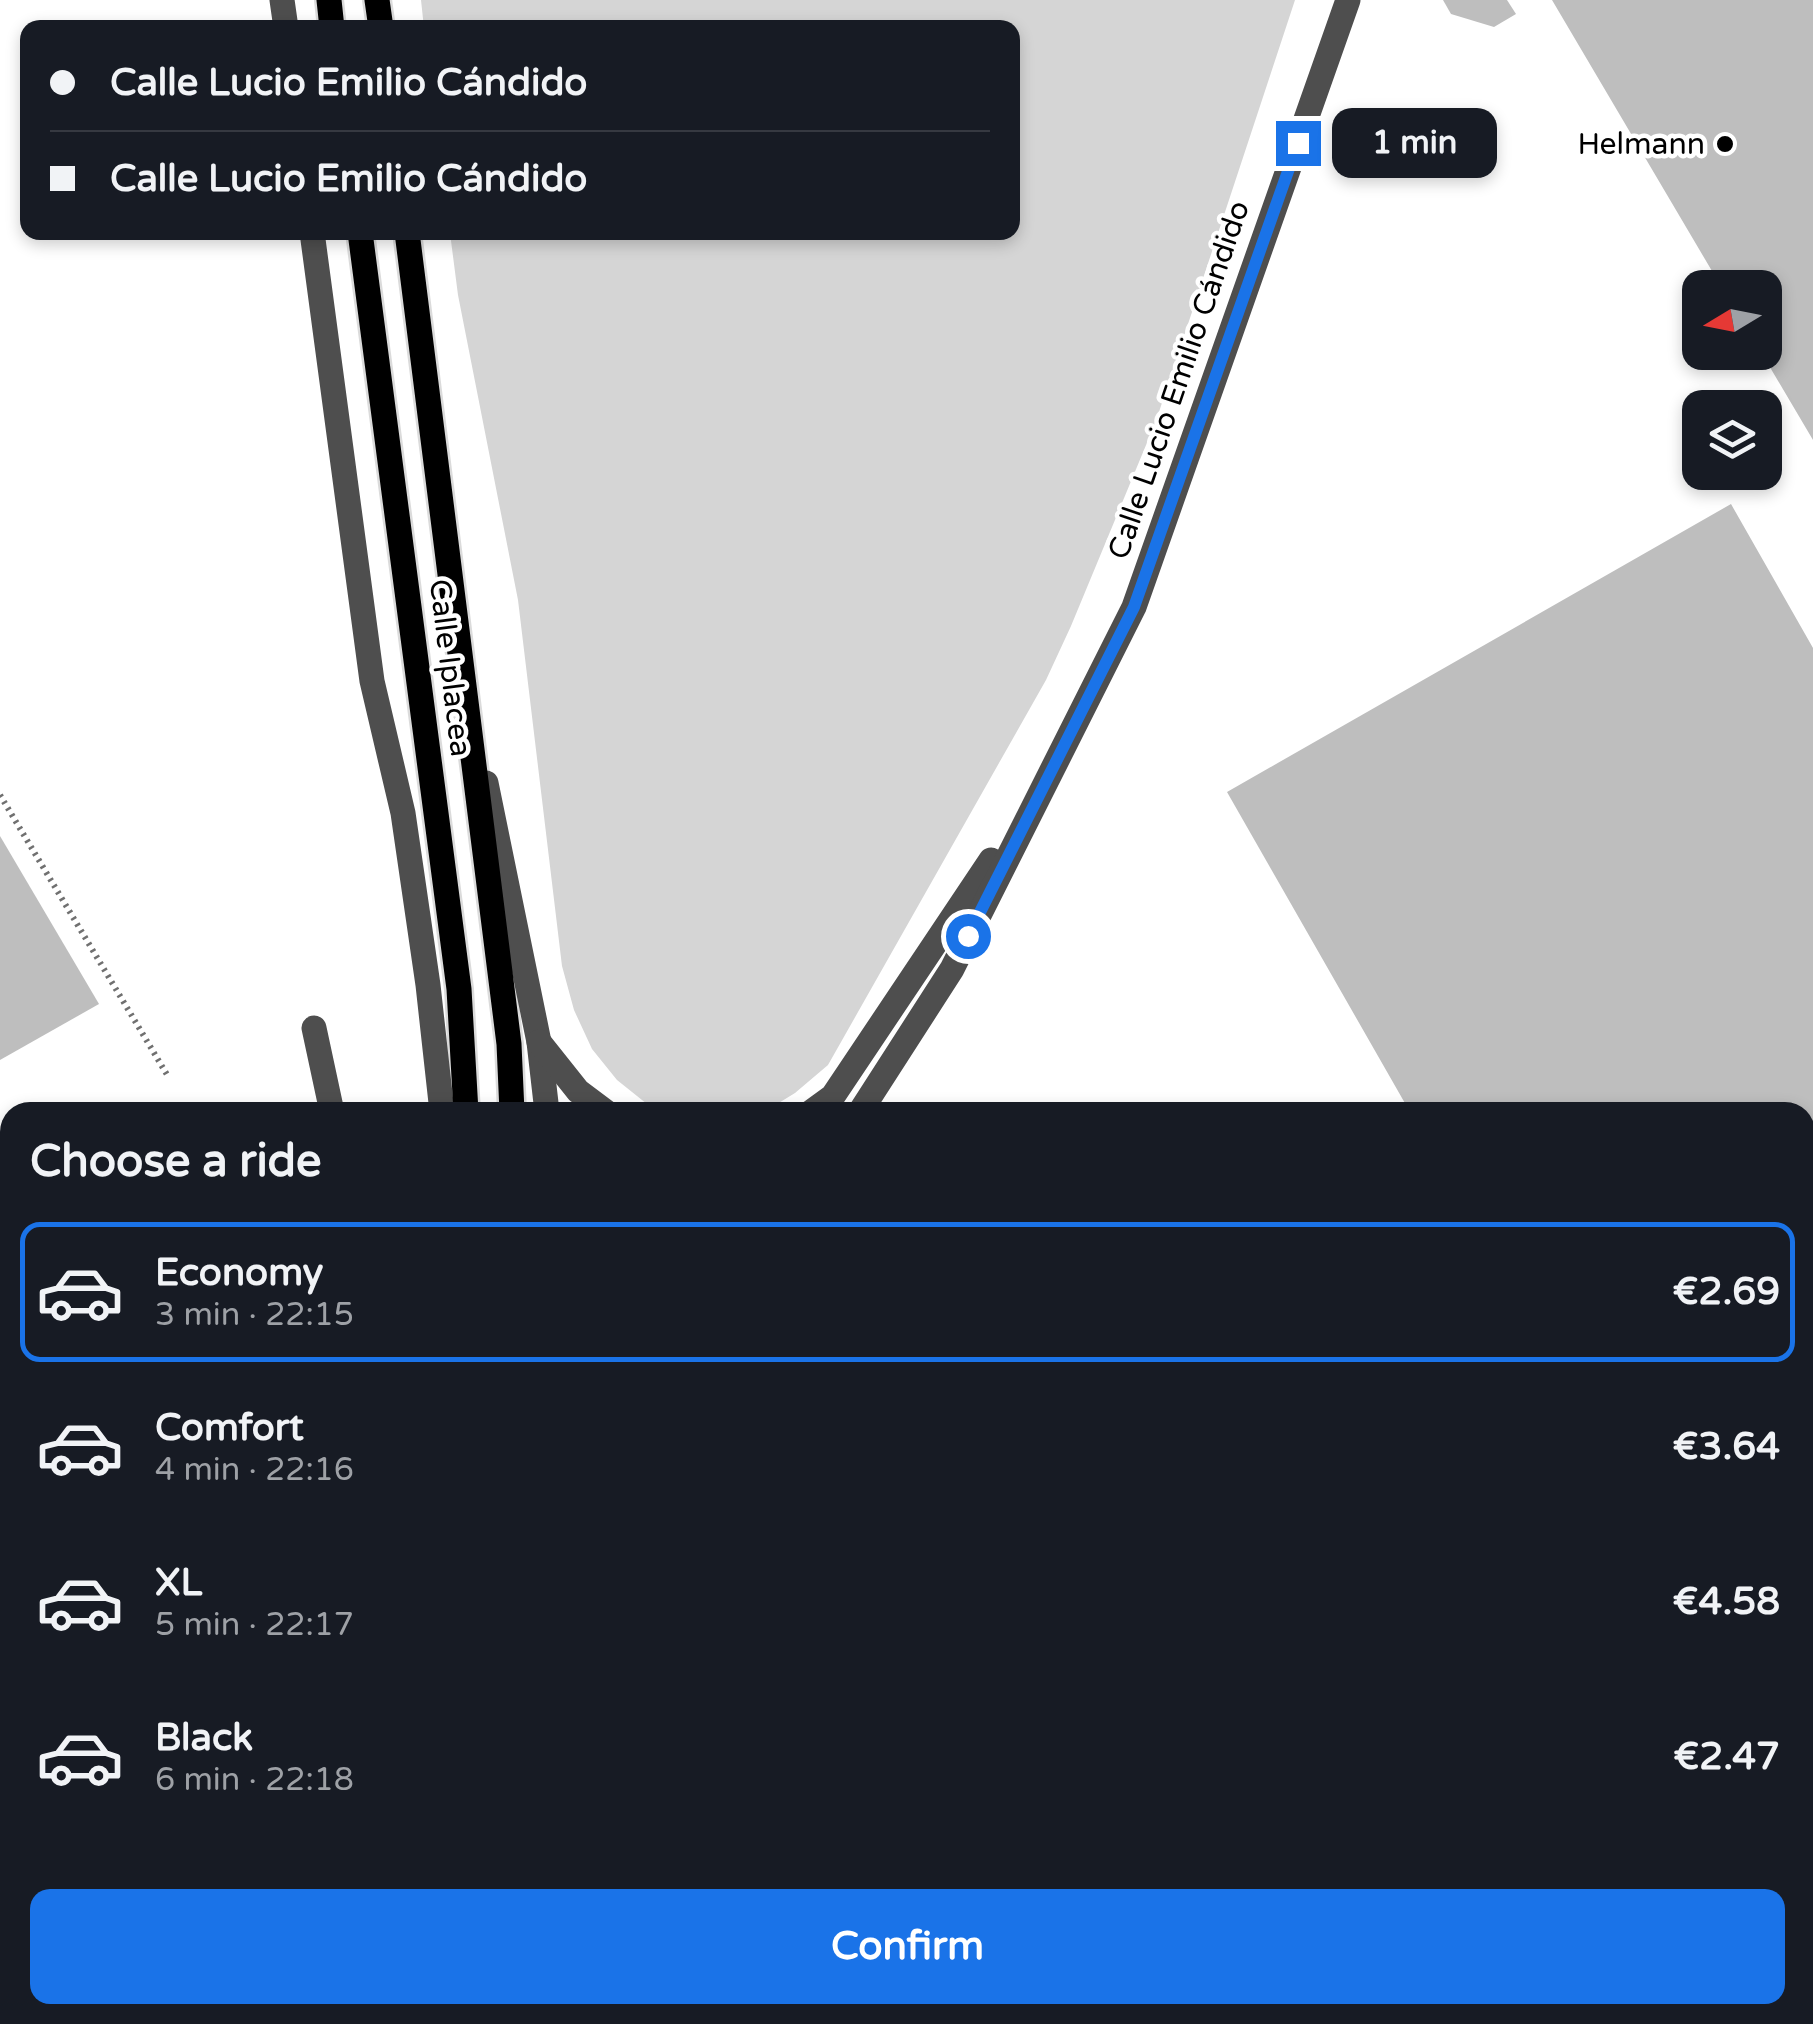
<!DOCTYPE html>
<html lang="en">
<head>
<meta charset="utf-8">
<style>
  :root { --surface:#171b24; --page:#20242c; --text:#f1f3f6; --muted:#9ea1a6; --line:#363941; --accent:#1a73e8 }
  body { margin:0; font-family:"Varela Round",sans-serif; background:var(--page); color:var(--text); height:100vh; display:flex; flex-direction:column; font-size:38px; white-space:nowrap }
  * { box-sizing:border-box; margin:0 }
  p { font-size:32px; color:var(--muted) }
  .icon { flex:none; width:55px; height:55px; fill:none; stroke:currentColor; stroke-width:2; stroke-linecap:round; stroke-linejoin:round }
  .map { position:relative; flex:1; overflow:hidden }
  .details { position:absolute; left:0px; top:1102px; width:1815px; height:922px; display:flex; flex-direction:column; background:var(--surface); border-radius:30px 30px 0 0; box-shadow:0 5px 15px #0003 }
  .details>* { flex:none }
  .hud { position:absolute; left:20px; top:20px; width:1000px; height:220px; border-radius:20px; box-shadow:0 5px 15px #0003; display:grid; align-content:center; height:220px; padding:0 30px; background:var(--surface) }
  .needle { width:65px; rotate:260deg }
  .tools { position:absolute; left:1682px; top:270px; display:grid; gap:20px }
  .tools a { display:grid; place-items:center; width:100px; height:100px; border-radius:20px; background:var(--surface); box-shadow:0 5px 15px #0003; font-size:50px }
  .end { position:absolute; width:45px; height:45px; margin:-22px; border:12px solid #1a73e8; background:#fff; box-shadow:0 0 0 5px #fff }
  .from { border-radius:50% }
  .bubble { position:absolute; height:70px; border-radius:20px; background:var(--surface); box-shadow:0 5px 15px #0003; font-size:32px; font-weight:800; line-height:70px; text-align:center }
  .hud b { display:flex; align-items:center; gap:35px; height:95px; font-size:38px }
  .hud b+b { border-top:2px solid var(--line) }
  .hud i { width:25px; height:25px; background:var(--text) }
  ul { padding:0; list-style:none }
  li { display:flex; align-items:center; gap:30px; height:140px; margin:0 20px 15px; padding:0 10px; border:5px solid transparent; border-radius:20px }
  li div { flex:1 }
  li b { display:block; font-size:38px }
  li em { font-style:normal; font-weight:800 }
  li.current { border-color:var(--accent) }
  li>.icon { width:90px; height:90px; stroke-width:1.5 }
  h2 { padding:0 30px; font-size:45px; line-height:120px }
  .primary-button { display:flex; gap:20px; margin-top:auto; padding:20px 30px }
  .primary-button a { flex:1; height:115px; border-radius:20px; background:var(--accent); color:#fff; font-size:40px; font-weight:800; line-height:115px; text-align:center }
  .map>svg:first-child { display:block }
  .green { fill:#d5d5d5 }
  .building { fill:#bebebe }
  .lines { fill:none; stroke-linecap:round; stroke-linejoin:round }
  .major-casing { stroke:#dbdbdb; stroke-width:30 }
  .path { stroke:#707070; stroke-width:6; stroke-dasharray:2.5 5; stroke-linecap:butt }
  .minor { stroke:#4e4e4e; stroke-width:25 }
  .major { stroke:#000; stroke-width:25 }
  .route { stroke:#1a73e8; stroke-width:12 }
  .poi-dot { fill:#000; stroke:#fff; stroke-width:4 }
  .labels { text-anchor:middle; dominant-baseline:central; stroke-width:9; stroke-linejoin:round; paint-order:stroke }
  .poi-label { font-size:30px; fill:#000; stroke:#fff; text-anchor:end }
  .street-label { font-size:30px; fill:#000; stroke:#fff }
</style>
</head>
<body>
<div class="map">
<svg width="1813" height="2024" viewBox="0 0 1813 2024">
  <rect width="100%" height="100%" fill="#fff"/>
  <!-- green -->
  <polygon class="green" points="421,0 1295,0 1156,421 1071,626 1046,680 828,1065 795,1093 764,1112 657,1112 617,1080 592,1049 574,1010 562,966 518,600 458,295 450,233 1012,232 1012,28 424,28"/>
  <!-- building -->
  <g class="building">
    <polygon points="1443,0 1507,0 1516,14 1494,27 1451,14"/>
    <polygon points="1552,0 1813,0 1813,440 1761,352 1765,352 1765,288 1722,288"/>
    <polygon points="1731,504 1813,648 1813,1583 1805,1569 1805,1112 1410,1112 1227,792"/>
    <polygon points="0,836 99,1004 0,1060"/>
    <polygon points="10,1192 10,1235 0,1218 0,1198"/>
    <polygon points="1805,1933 1813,1945 1813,2024 1029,2024 1024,2015 1805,2015"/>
    <polygon points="701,2015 845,2015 850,2024 707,2024"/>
  </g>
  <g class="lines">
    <defs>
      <g id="major">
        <polyline points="329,0 332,28"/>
        <polyline points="377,0 381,28"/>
        <polyline points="360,232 459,989 466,1112"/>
        <polyline points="407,232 509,1044 512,1112"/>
        <polyline points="0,1595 10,1611"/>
        <polyline points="0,1715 10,1733"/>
        <polyline points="173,2015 179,2024"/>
        <polyline points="273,2015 279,2024"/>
        <polyline points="384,2024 385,2015"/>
        <polyline points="437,2024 437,2015"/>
      </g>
    </defs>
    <!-- major casing -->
    <use href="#major" class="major-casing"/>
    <!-- path -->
    <polyline class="path" points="0,795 169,1078"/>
    <!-- minor -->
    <g class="minor">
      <polyline points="282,0 286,28"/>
      <polyline points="312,232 372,681 403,813 428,985 442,1112"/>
      <polyline points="486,783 539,1042 547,1112"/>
      <polyline points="314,1028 332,1112"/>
      <polyline points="539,1042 578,1091 606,1112"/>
      <polyline points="811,1112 833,1096 991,860"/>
      <polyline points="860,1112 952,969 1134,607 1348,0"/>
      <polyline points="0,1318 10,1335"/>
      <polyline points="0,1526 10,1538"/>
      <polyline points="0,1779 10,1797"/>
      <polyline points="132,2015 137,2024"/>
      <polyline points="492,2015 492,2024"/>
      <polyline points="936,2015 940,2024"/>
    </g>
    <!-- major -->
    <use href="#major" class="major"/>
  </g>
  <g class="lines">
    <!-- route -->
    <polyline class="route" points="968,936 1134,607 1298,143"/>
  </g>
  <!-- markers -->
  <circle class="poi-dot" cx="1725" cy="144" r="10"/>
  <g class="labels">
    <!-- poi labels -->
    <g class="poi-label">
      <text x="1705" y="144">Helmann</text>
    </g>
    <!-- street labels -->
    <g class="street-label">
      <text transform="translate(1179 380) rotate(-71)">Calle Lucio Emilio Cándido</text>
      <text transform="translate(450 668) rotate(83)">Calle Iplacea</text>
    </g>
  </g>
</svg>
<div class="tools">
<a><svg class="needle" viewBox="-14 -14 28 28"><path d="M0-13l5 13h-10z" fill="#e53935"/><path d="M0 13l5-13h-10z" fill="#9ea1a6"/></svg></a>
<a><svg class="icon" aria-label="layers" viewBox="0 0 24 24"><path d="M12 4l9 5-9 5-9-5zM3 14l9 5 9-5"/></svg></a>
</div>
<i class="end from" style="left:968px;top:936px"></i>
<i class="end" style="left:1298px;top:143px"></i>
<div class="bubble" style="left:1332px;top:108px;width:165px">1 min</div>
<div class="hud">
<b><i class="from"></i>Calle Lucio Emilio Cándido</b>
<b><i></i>Calle Lucio Emilio Cándido</b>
</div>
<section class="details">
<h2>Choose a ride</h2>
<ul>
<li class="current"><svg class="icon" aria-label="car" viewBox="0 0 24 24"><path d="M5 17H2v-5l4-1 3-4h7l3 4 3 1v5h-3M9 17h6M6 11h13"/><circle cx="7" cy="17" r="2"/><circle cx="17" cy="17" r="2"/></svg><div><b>Economy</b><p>3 min · 22:15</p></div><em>€2.69</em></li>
<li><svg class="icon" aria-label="car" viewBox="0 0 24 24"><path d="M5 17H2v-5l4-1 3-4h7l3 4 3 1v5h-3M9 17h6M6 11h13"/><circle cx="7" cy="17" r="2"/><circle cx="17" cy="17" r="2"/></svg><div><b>Comfort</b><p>4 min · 22:16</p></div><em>€3.64</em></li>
<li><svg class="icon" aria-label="car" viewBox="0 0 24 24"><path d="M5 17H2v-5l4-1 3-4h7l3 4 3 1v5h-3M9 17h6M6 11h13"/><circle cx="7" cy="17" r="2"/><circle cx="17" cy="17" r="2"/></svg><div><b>XL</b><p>5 min · 22:17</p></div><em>€4.58</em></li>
<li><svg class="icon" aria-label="car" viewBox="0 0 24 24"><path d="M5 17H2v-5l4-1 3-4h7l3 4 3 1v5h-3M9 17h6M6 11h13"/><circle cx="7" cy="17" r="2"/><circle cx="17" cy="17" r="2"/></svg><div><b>Black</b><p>6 min · 22:18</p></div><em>€2.47</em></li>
</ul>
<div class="primary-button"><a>Confirm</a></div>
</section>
</div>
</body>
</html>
